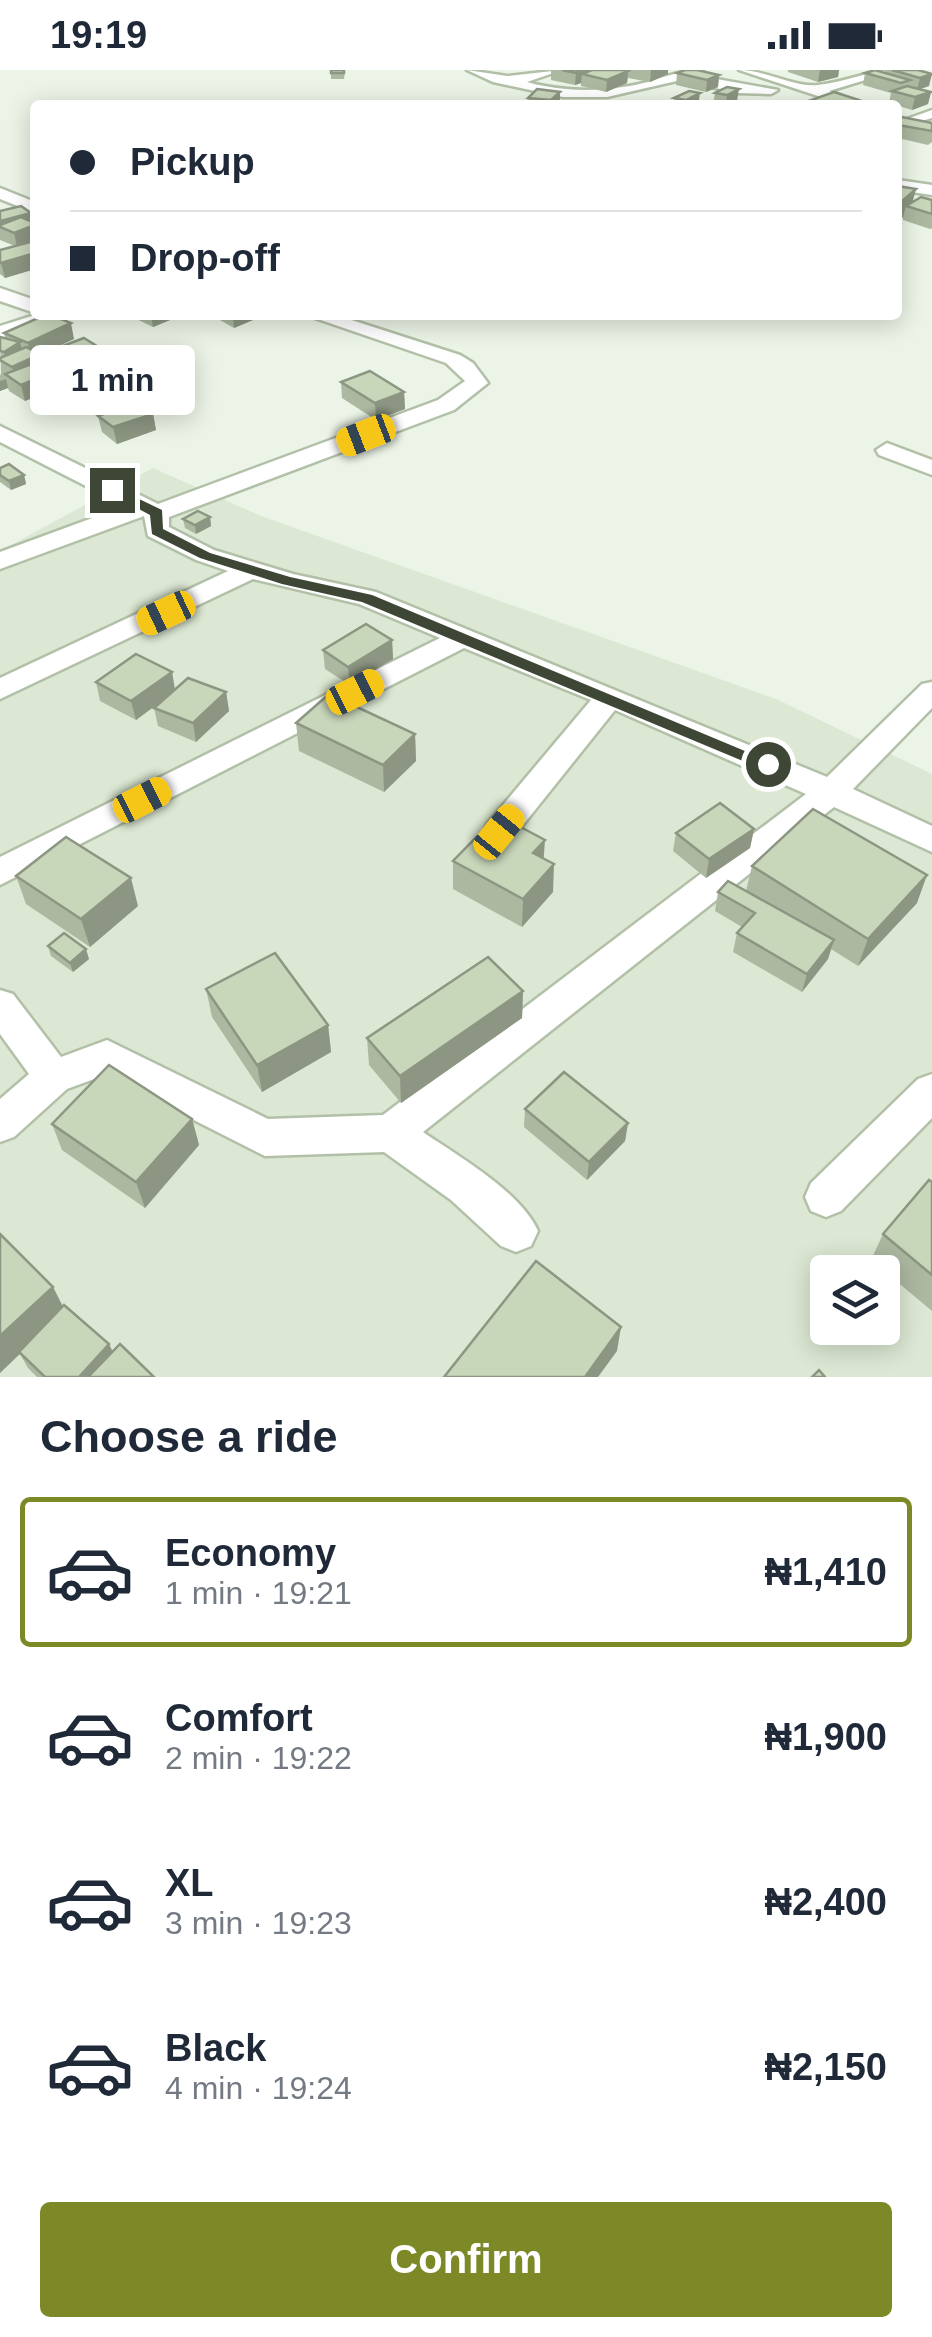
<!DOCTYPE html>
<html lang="en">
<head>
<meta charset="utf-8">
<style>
  :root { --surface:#fff; --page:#f2f2f3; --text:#1f2937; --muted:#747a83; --line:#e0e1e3; --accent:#7d8926 }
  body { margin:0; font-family:Helvetica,sans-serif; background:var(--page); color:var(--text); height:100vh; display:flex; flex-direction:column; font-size:38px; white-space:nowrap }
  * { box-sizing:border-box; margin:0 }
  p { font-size:32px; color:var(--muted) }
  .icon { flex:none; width:55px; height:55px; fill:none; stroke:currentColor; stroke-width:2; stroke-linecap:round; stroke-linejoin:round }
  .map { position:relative; height:1307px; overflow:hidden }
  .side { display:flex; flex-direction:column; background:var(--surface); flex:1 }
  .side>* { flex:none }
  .hud { position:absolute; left:30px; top:30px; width:872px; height:220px; border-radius:10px; box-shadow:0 5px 25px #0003; display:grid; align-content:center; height:220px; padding:0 40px; background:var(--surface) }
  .fabs { position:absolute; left:810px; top:1185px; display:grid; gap:20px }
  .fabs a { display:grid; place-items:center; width:90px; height:90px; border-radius:10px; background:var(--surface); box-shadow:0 5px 25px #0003; font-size:50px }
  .end { position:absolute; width:45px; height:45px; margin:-22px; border:12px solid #3e4735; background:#fff; box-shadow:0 0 0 5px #fff }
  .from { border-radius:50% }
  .bubble { position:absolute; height:70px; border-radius:10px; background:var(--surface); box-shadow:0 5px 25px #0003; font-size:32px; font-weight:800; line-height:70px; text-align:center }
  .car { position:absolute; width:30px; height:60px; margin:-30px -15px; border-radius:12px; box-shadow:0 0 8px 2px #0007; background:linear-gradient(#f5c518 24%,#345 0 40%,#f5c518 0 76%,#345 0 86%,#f5c518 0) }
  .hud b { display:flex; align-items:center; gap:35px; height:95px; font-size:38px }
  .hud b+b { border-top:2px solid var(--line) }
  .hud i { width:25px; height:25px; background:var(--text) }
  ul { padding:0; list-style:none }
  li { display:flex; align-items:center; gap:30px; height:150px; margin:0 20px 15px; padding:0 20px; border:5px solid transparent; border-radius:10px }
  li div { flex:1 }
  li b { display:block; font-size:38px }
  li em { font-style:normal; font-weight:800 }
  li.active { border-color:var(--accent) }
  li>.icon { width:90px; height:90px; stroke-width:1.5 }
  h2 { padding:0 40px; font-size:45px; line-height:120px }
  .cta { display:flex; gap:20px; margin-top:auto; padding:20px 40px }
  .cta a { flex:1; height:115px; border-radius:10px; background:var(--accent); color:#fff; font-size:40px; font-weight:800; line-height:115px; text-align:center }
  .status { display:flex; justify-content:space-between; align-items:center; height:70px; padding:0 50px; background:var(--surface); direction:ltr }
  .status svg { height:28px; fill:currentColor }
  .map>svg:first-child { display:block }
  .residential { fill:#dce8d3; fill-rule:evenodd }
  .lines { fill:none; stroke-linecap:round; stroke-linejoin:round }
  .minor-casing { stroke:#b3c0a8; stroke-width:5 }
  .minor { fill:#fff; fill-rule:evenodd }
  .wall { fill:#acb8a0 }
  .shaded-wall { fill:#8c9682 }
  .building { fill:#c8d6ba; stroke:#8c9682; stroke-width:2.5 }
  .route { fill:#3e4735 }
</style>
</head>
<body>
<div class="status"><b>19:19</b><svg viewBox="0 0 49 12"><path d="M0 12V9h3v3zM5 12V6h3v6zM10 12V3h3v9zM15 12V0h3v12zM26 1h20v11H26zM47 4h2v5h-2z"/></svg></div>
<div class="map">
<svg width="932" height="1307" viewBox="0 0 932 1307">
  <rect width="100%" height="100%" fill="#ebf4e6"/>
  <!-- residential -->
  <path class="residential" d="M153 398 261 446 776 629 932 704V1307H0V481ZM828 1202H882V1258H828Z"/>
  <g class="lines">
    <defs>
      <g id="minor">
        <path d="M467 0 507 6 562 0 527 12C567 23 608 22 648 12 667 6 683 0 703 0L694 5 778 20 771 24 737 23 681 10 607 27H563L493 12Z"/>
        <path d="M739 0C765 0 797 18 818 15 846 12 869 0 898 0L829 21 867 35H845Z"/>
        <polygon points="932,40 932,48 911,54 904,50"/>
        <polygon points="898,110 932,115 932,125 898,120"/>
        <polygon points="0,118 35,132 35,143 0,129"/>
        <polygon points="0,218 35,230 35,243 0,231"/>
        <polygon points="35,245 65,245 0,269 0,256"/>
        <path d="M306 245H336L460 285 473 293 488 313 454 340 169 447V457L214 480 293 504 376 522 827 707 922 614 932 612V638L853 719 932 756V782L834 737 423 1062C458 1086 521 1122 538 1161L531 1176 516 1182 501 1176 451 1130 384 1082 265 1086 105 1005 67 1019 14 1067 0 1072V1029L29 1004 0 964V920L13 924 61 987 107 970 268 1049 383 1045 806 724 615 640 511 770 499 774 487 770 483 762 487 754 591 630 464 578 0 815V787L440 568 359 534 253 509 0 629V608L228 501 196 490 148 466 144 446 0 499V482L125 436 0 372V356L158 434 438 330 465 311 446 293Z"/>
        <polygon points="887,373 932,390 932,405 879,385 876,380"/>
        <polygon points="932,1004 932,1048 841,1141 826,1147 811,1141 805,1127 811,1113 918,1009"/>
      </g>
    </defs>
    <!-- minor casing -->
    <use href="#minor" class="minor-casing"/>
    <!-- minor -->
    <use href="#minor" class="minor"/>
  </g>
  <!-- wall -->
  <g class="wall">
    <polygon points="331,0 345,0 344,9 331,9"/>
    <polygon points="551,0 668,0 668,4 650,12 628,8 627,13 606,22 581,16 581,13 575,15 551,10"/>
    <polygon points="788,0 839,0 838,7 818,12 788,2"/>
    <polygon points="885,0 918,0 929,16 920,19 931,22 928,34 912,40 889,33 891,23 863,15 865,3 885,3"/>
    <polygon points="677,3 719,5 718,17 706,22 676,15"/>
    <polygon points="727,17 737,31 730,35 713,35 715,23"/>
    <polygon points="537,19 560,34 528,35 528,28"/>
    <polygon points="674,28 699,30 688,35 677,35 674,34"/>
    <polygon points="811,30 859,30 858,35 811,35"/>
    <polygon points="898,49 932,53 932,72 928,75 898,68"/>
    <polygon points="898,116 913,132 932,130 932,158 930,159 903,150 903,147 898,152"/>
    <polygon points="0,141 35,176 35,199 5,208 0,204 0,180 15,176 0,170"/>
    <polygon points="128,245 182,245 153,257"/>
    <polygon points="211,245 265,245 234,258"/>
    <polygon points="4,263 74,269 41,284 43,290 62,316 25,331 9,321 8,318 0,321 0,304 1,305 0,267 5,268"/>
    <polygon points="52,280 106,296 74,308 55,296"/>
    <polygon points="341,312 404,322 405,339 376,350 342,328"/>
    <polygon points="153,344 156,360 117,374 102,362 98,346"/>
    <polygon points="0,398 24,405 26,414 11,420 0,412"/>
    <polygon points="210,447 211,456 196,464 185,458 183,449"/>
    <polygon points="392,570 393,589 350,615 325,599 323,580"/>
    <polygon points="172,602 175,619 226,622 229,641 196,672 158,656 154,638 165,628 136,650 100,631 96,612"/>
    <polygon points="296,653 415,664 416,691 384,722 299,681"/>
    <polygon points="754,759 750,778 706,808 673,781 676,763"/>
    <polygon points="544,788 553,822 522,857 453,819 453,791"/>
    <polygon points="752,796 917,833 858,896 831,879 828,889 802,922 733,882 737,863 742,857 715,841 718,822 746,821"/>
    <polygon points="16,806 138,836 90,877 26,834"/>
    <polygon points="48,876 89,889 73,902 51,886"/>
    <polygon points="206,919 328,955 331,982 262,1022 212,947"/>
    <polygon points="523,921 522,948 401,1033 369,995 367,968"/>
    <polygon points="525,1039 628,1053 625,1071 587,1110 524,1057"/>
    <polygon points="192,1049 199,1075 145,1138 62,1080 52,1054"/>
    <polygon points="932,1112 932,1241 871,1190 883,1164"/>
    <polygon points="53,1217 63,1237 109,1274 113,1282 154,1307 37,1307 28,1298 20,1284"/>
  </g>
  <!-- shaded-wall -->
  <g class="shaded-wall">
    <polygon points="584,0 597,0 582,4 581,13 575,15 576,3"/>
    <polygon points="651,0 668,0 668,4 650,12"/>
    <polygon points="820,0 839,0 838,7 818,12"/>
    <polygon points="628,1 627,13 606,22 607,10"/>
    <polygon points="932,4 929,16 917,20 920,8"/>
    <polygon points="719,5 718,17 706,22 707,10"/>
    <polygon points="739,19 737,31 730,35 726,35 727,25"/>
    <polygon points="560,22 560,34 551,35 551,30"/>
    <polygon points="931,22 928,34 912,40 915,27"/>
    <polygon points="700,23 699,30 685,35 686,30"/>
    <polygon points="916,119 911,138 906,136 903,147 898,152 900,133"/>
    <polygon points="31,143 35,155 35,171 17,177 14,163 0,157 0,151"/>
    <polygon points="35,183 35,199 5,208 1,193"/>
    <polygon points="151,245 182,245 153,257"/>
    <polygon points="233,245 265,245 234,258"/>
    <polygon points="71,253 74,269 37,286 41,284 45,301 17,313 12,297 31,289 28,273"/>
    <polygon points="20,272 24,288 6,294 4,282"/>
    <polygon points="103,280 106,296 74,308 70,292"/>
    <polygon points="58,300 62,316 25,331 21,315"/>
    <polygon points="6,309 8,318 0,321 0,311"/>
    <polygon points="404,322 405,339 376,350 375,333"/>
    <polygon points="153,344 156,360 117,374 113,357"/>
    <polygon points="24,405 26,414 11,420 9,411"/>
    <polygon points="210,447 211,456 196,464 195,455"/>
    <polygon points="392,570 393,589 350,615 348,597"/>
    <polygon points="172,602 175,621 136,650 131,631"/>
    <polygon points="226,622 229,641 196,672 193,653"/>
    <polygon points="415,664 416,691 384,722 383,695"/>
    <polygon points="754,759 750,778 706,808 709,789"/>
    <polygon points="545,770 543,797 533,783"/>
    <polygon points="554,794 553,822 522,857 523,829"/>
    <polygon points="927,805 917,833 858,896 868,869"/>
    <polygon points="131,808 138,836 90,877 81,849"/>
    <polygon points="834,870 828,889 802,922 807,904"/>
    <polygon points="86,879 89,889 73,902 70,893"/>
    <polygon points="523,921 522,948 401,1033 400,1006"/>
    <polygon points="328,955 331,982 262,1022 257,995"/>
    <polygon points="192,1049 199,1075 145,1138 136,1112"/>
    <polygon points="628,1053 625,1071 587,1110 589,1092"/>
    <polygon points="53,1217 65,1241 0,1303 0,1266"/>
    <polygon points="621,1257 617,1281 598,1307 585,1307"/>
    <polygon points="109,1274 116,1290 101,1307 79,1307"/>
  </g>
  <!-- building -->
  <g class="building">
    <rect x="331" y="0" width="13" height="3"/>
    <polygon points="562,0 584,0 576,3"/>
    <polygon points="592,0 624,0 628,1 607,10 582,4"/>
    <polygon points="685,0 697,0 719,5 707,10 677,3"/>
    <polygon points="875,0 910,10 901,13 865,3"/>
    <polygon points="892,0 918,0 932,4 920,8"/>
    <polygon points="907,16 931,22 915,27 892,21"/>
    <polygon points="727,17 739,19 727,25 715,23"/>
    <polygon points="537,19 560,22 551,30 528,28"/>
    <polygon points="689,21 700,23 686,30 674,28"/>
    <polygon points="834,22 859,30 851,35 839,35 811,30"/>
    <polygon points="902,47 932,53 932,61 898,55 898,49"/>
    <polygon points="898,116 916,119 900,133 898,133"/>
    <polygon points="921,127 932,130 932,144 906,136"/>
    <polygon points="21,136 31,143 0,151 0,141"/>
    <polygon points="21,147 35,153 35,155 14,163 0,157 0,155"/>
    <polygon points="30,172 35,176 35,183 1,193 0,192 0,180"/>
    <polygon points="45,245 51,245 71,253 28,273 4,263"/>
    <polygon points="0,267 20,272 4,282 0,281"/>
    <polygon points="84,268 103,280 70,292 52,280"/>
    <polygon points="26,277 41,284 12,297 0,290 0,288"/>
    <polygon points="42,290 58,300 21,315 5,304"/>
    <polygon points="370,301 404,322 375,333 341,312"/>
    <polygon points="138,332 153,344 113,357 98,346"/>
    <polygon points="9,394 24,405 9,411 0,405 0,398"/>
    <polygon points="198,441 210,447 195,455 183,449"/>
    <polygon points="366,554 392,570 348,597 323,580"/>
    <polygon points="136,584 172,602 131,631 96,612"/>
    <polygon points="188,608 226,622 193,653 154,638"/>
    <polygon points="329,624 415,664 383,695 296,653"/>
    <polygon points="720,733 754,759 709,789 676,763"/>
    <polygon points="813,739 927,805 868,869 752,796"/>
    <polygon points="498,745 545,770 533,783 554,794 523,829 453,791"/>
    <polygon points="66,767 131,808 81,849 16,806"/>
    <polygon points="728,811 834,870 807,904 737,863 755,843 718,822"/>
    <polygon points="64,863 86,879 70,893 48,876"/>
    <polygon points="275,883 328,955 257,995 206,919"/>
    <polygon points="488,887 523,921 400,1006 367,968"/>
    <polygon points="109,995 192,1049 136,1112 52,1054"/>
    <polygon points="564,1002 628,1053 589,1092 525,1039"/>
    <polygon points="929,1110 932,1112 932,1205 883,1164"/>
    <polygon points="0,1164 53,1217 0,1266"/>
    <polygon points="536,1191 621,1257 585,1307 444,1307"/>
    <polygon points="64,1235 109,1274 79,1307 45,1307 19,1282"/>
    <polygon points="120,1274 154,1307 88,1307"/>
    <polygon points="819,1300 825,1307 812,1307"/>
  </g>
  <!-- route -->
  <polygon class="route" points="112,416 162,440 163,459 210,483 290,507 372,525 776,694 768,700 762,699 362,532 282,514 200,488 152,464 150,445 107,422 106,420"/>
</svg>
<div class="fabs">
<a><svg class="icon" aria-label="layers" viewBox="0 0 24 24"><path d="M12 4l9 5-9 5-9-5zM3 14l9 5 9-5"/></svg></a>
</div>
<i class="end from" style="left:768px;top:694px"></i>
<i class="end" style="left:112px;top:420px"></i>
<div class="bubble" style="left:30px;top:275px;width:165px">1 min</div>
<i class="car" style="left:366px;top:365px;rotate:249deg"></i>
<i class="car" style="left:166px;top:543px;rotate:245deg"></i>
<i class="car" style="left:355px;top:622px;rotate:63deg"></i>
<i class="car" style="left:142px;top:730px;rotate:63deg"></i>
<i class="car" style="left:499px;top:762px;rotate:39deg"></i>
<div class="hud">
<b><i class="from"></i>Pickup</b>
<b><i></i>Drop-off</b>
</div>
</div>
<section class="side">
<h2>Choose a ride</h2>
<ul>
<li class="active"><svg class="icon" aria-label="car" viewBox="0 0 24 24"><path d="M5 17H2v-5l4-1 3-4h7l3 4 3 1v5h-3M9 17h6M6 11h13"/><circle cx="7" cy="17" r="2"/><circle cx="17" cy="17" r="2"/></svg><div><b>Economy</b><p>1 min · 19:21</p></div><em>₦1,410</em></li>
<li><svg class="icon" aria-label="car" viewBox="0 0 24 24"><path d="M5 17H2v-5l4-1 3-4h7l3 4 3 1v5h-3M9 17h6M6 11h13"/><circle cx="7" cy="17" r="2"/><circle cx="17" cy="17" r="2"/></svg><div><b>Comfort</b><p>2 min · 19:22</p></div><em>₦1,900</em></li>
<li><svg class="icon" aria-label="car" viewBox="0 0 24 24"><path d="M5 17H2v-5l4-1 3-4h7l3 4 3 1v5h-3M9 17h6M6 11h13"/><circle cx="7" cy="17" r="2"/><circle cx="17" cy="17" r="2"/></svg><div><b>XL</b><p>3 min · 19:23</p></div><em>₦2,400</em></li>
<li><svg class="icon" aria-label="car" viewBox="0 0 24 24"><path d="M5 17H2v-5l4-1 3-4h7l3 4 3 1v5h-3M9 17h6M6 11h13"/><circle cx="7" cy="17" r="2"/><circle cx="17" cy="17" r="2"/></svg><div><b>Black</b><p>4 min · 19:24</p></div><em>₦2,150</em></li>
</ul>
<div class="cta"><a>Confirm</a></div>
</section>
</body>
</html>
